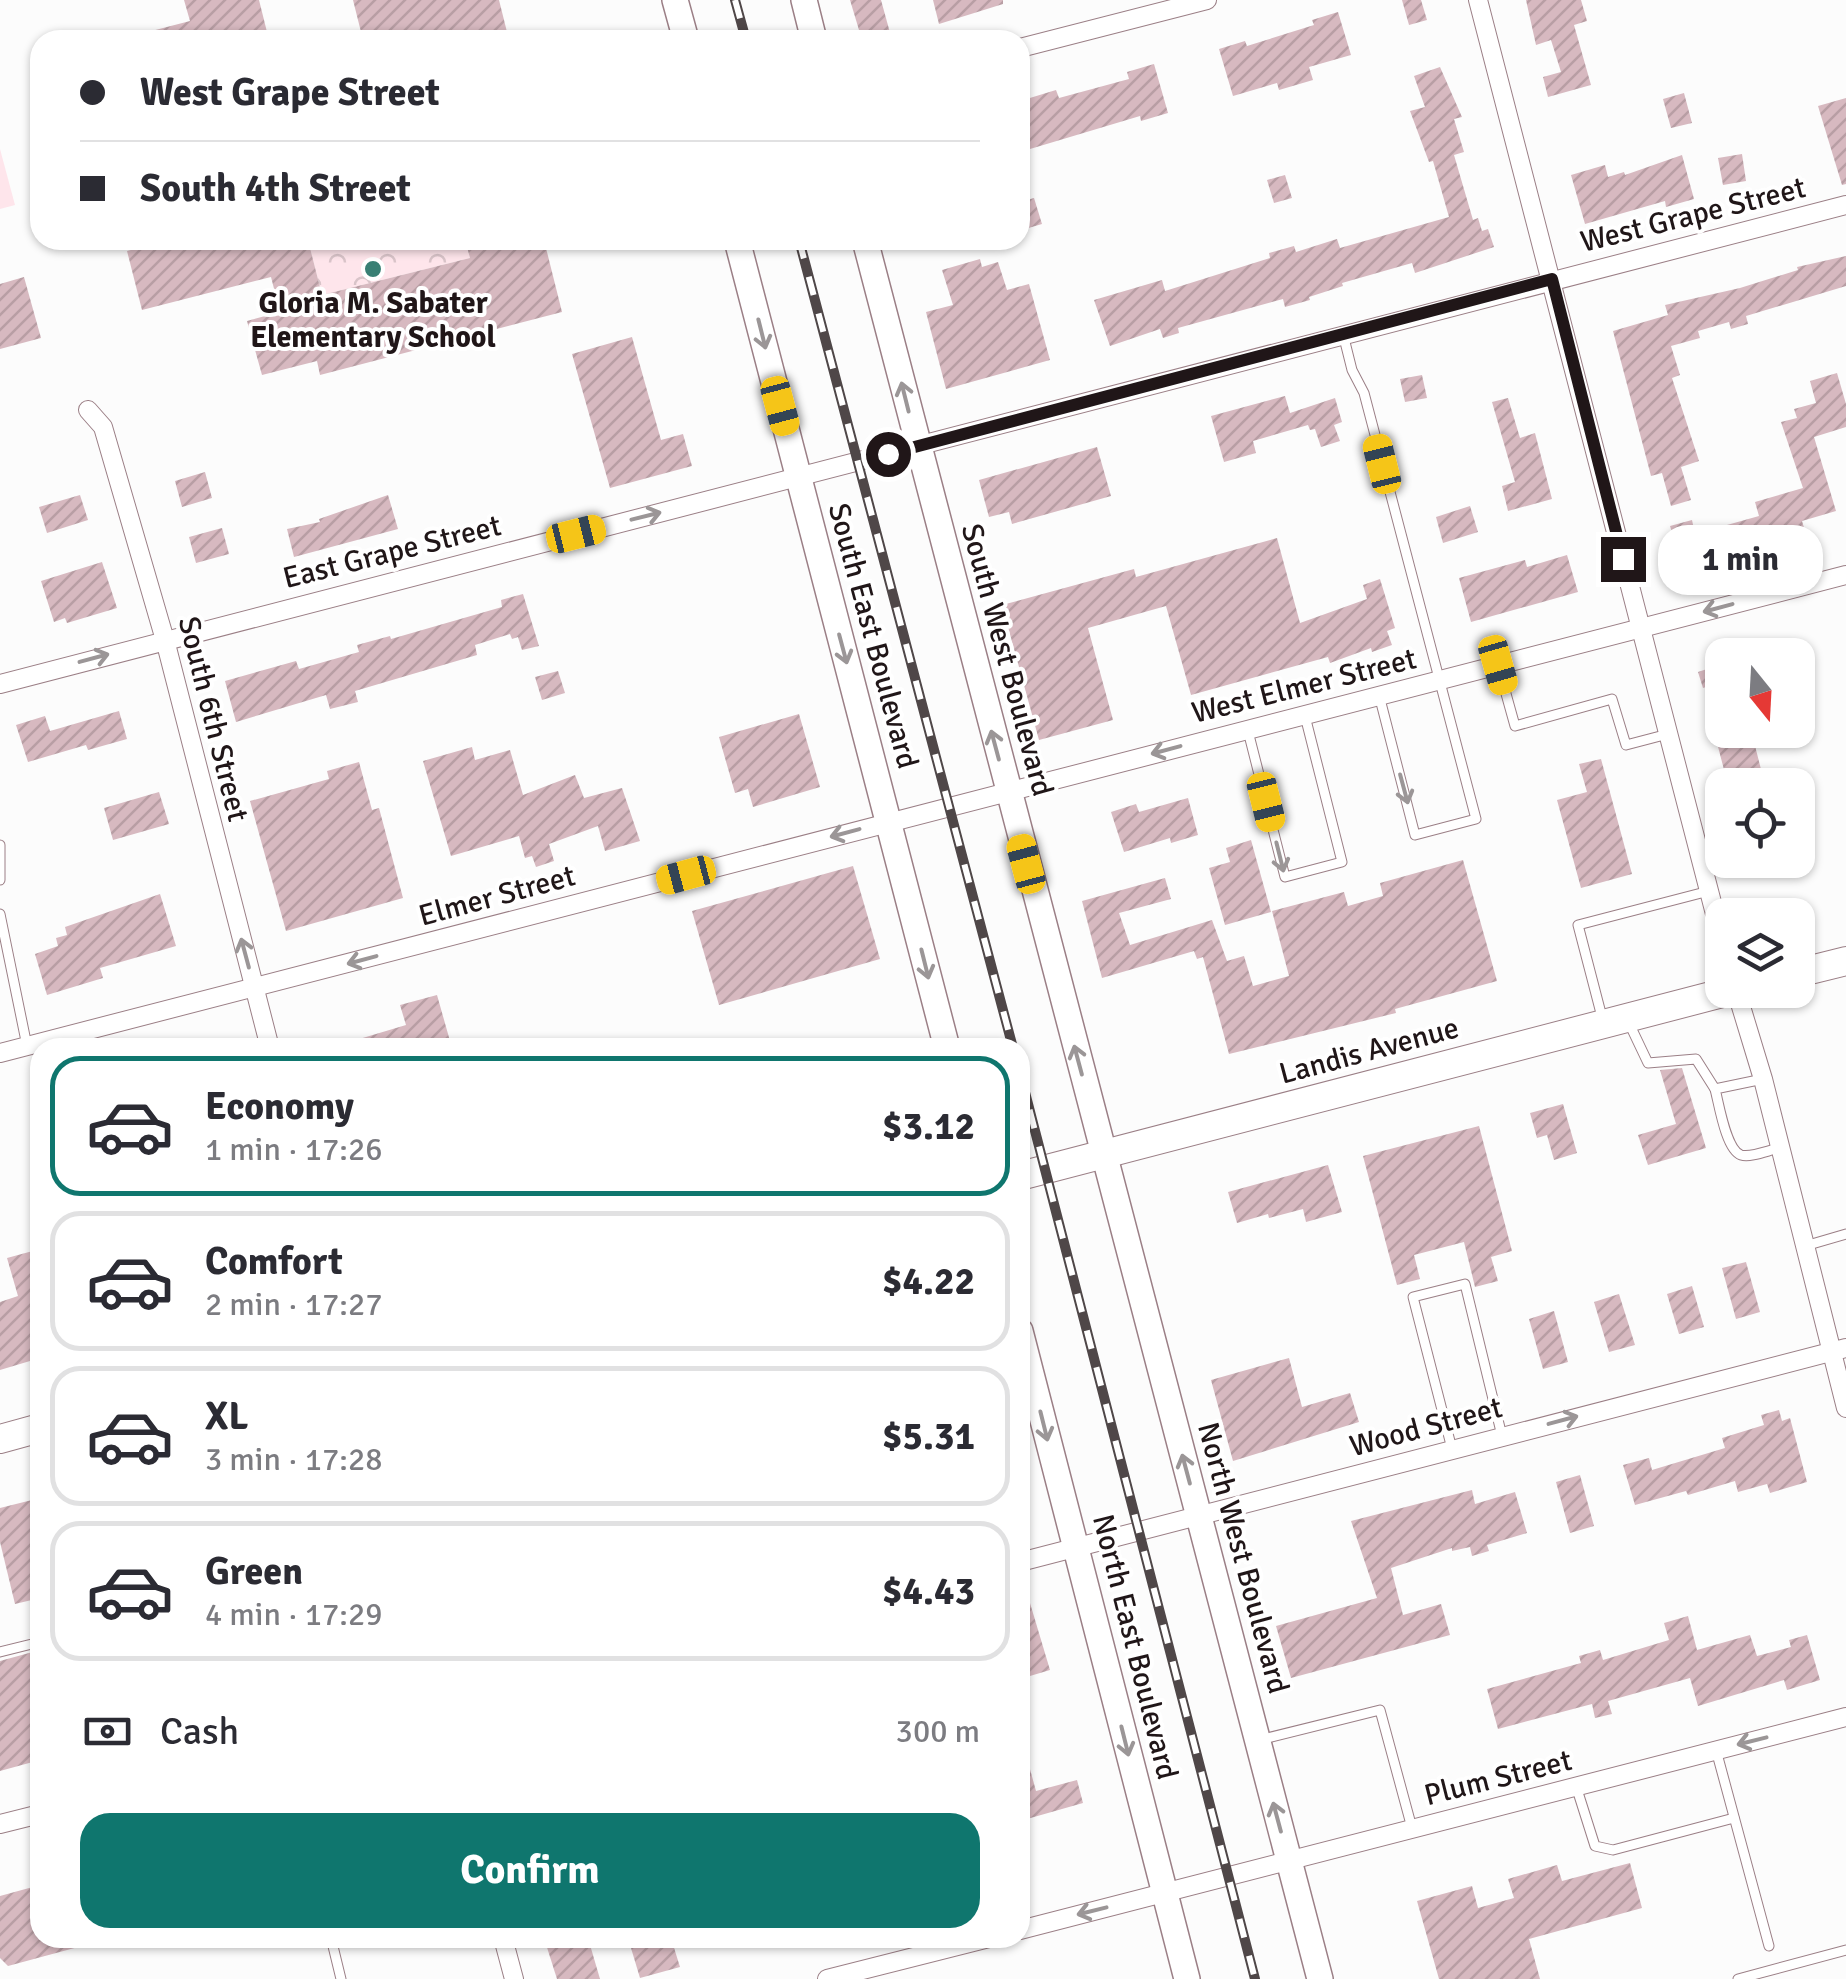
<!DOCTYPE html>
<html lang="en">
<head>
<meta charset="utf-8">
<style>
  :root { --surface:#fff; --page:#f7f7f7; --text:#2b2b33; --muted:#7c7c81; --line:#e1e1e2; --accent:#0f766e }
  body { margin:0; font-family:Signika,sans-serif; background:var(--page); color:var(--text); height:100vh; display:flex; flex-direction:column; font-size:38px; white-space:nowrap }
  * { box-sizing:border-box; margin:0 }
  p { font-size:32px; color:var(--muted) }
  .icon { flex:none; width:55px; height:55px; fill:none; stroke:currentColor; stroke-width:2; stroke-linecap:round; stroke-linejoin:round }
  .map { position:relative; flex:1; overflow:hidden }
  .side { position:absolute; left:30px; top:1038px; width:1000px; height:910px; display:flex; flex-direction:column; background:var(--surface); border-radius:30px; box-shadow:0 2px 8px #0004 }
  .side>* { flex:none }
  .guide { position:absolute; left:30px; top:30px; width:1000px; height:220px; border-radius:30px; box-shadow:0 2px 8px #0004; display:grid; align-content:center; height:220px; padding:0 50px; background:var(--surface) }
  .needle { width:65px; rotate:162deg }
  .buttons { position:absolute; left:1705px; top:638px; display:grid; gap:20px }
  .buttons a { display:grid; place-items:center; width:110px; height:110px; border-radius:20px; background:var(--surface); box-shadow:0 2px 8px #0004; font-size:50px }
  .end { position:absolute; width:45px; height:45px; margin:-22px; border:12px solid #201618; background:#fff; box-shadow:0 0 0 5px #fff }
  .from { border-radius:50% }
  .bubble { position:absolute; height:70px; border-radius:30px; background:var(--surface); box-shadow:0 2px 8px #0004; font-size:32px; font-weight:800; line-height:70px; text-align:center }
  .car { position:absolute; width:30px; height:60px; margin:-30px -15px; border-radius:12px; box-shadow:0 0 8px 2px #0007; background:linear-gradient(#f5c518 24%,#345 0 40%,#f5c518 0 76%,#345 0 86%,#f5c518 0) }
  .guide b { display:flex; align-items:center; gap:35px; height:95px; font-size:38px }
  .guide b+b { border-top:2px solid var(--line) }
  .guide i { width:25px; height:25px; background:var(--text) }
  ul { padding:18px 0 0; list-style:none }
  li { display:flex; align-items:center; gap:30px; height:140px; margin:0 20px 15px; padding:0 30px; border:5px solid var(--line); border-radius:30px }
  li div { flex:1 }
  li b { display:block; font-size:38px }
  li em { font-style:normal; font-weight:800 }
  li.on { border-color:var(--accent) }
  li>.icon { width:90px; height:90px; stroke-width:1.5 }
  .pay { display:flex; align-items:center; gap:25px; height:110px; padding:0 50px; font-size:38px }
  .pay p { margin-inline-start:auto }
  .primary-button { display:flex; gap:20px; margin-top:auto; padding:20px 50px }
  .primary-button a { flex:1; height:115px; border-radius:30px; background:var(--accent); color:#fff; font-size:40px; font-weight:800; line-height:115px; text-align:center }
  .map>svg:first-child { display:block }
  .park { fill:url(#park-crowns) }
  .garden { fill:#fee5eb }
  .building { fill:url(#building-hatch) }
  .lines { fill:none; stroke-linecap:round; stroke-linejoin:round }
  .service-casing { stroke:#9b7f86; stroke-width:11 }
  .minor-casing { stroke:#9b7f86; stroke-width:20 }
  .secondary-casing { stroke:#9b7f86; stroke-width:28 }
  .primary-casing { stroke:#9b7f86; stroke-width:30 }
  .service { stroke:#fff; stroke-width:9 }
  .minor { stroke:#fff; stroke-width:18 }
  .secondary { stroke:#fff; stroke-width:25 }
  .primary { stroke:#fff; stroke-width:28 }
  .rail-casing { stroke:#4f4748; stroke-width:10 }
  .rail { stroke:#fff; stroke-width:6; stroke-dasharray:19; stroke-linecap:butt }
  .oneway { stroke:#9b9697 }
  .route { stroke:#201618; stroke-width:12 }
  .poi-dot { fill:#397f74; stroke:#fff; stroke-width:4 }
  .labels { text-anchor:middle; dominant-baseline:central; stroke-width:8; stroke-linejoin:round; paint-order:stroke }
  .street-label { font-size:30px; fill:#201618; stroke:#fff }
  .poi-label { font-size:30px; font-weight:bold; fill:#201618; stroke:#fff }
</style>
</head>
<body>
<div class="map">
<svg width="1846" height="1979" viewBox="0 0 1846 1979">
  <defs>
    <pattern id="park-crowns" width="20" height="18" patternUnits="userSpaceOnUse" patternTransform="scale(2.5)"><rect width="20" height="18" fill="#fee5eb"/><path d="M2 6a3 3 0 1 1 6 0M12 15a3 3 0 1 1 6 0" fill="none" stroke="#d9c4c9"/></pattern>
    <pattern id="building-hatch" width="6" height="6" patternUnits="userSpaceOnUse" patternTransform="scale(2.5)"><rect width="6" height="6" fill="#d7b9c0"/><path d="M-1 1l2-2M0 6l6-6M5 7l2-2" fill="none" stroke="#b89ea4"/></pattern>
  </defs>
  <rect width="100%" height="100%" fill="#fcfcfc"/>
  <!-- park -->
  <polygon class="park" points="308,240 465,240 470,258 322,295"/>
  <!-- garden -->
  <polygon class="garden" points="0,149 15,205 0,209"/>
  <!-- building -->
  <g class="building">
    <polygon points="184,0 259,0 269,40 141,40 140,34 190,21"/>
    <polygon points="353,0 499,0 509,40 363,40"/>
    <polygon points="850,0 881,0 892,40 862,40"/>
    <polygon points="933,0 1003,0 1003,4 939,24"/>
    <polygon points="1402,0 1421,0 1427,20 1409,25"/>
    <polygon points="1526,0 1581,0 1587,21 1574,25 1591,85 1548,97 1543,77 1561,72 1551,40 1536,45"/>
    <polygon points="1338,12 1351,55 1309,67 1313,80 1279,90 1277,83 1233,96 1219,49 1245,41 1247,46 1314,25 1312,20"/>
    <polygon points="1154,64 1168,113 1141,121 1140,116 1020,152 1020,101 1056,90 1059,98 1129,79 1127,72"/>
    <polygon points="1440,67 1462,117 1454,119 1464,152 1454,155 1473,220 1478,218 1482,231 1488,229 1494,247 1415,273 1412,263 1342,283 1343,286 1309,297 1310,300 1285,307 1283,299 1178,328 1179,333 1163,338 1160,329 1110,346 1094,300 1162,280 1165,291 1270,258 1269,253 1294,246 1296,252 1337,239 1340,248 1449,217 1433,161 1429,162 1410,111 1425,107 1414,76"/>
    <polygon points="1684,93 1692,123 1671,128 1663,99"/>
    <polygon points="1846,98 1846,184 1842,185 1818,106"/>
    <polygon points="1742,154 1746,181 1723,185 1718,158"/>
    <polygon points="1682,155 1694,199 1666,207 1665,201 1585,224 1571,175 1605,165 1608,177 1624,172 1625,175"/>
    <polygon points="1285,175 1292,198 1274,203 1267,180"/>
    <polygon points="1034,198 1042,224 1025,229 1020,202"/>
    <polygon points="168,240 308,240 322,295 470,258 465,240 544,240 562,312 320,375 317,361 262,375 247,321 280,312 271,277 142,310 127,251"/>
    <polygon points="1846,256 1846,286 1746,316 1748,324 1731,329 1729,322 1698,331 1700,338 1671,346 1680,375 1672,378 1699,461 1681,467 1691,500 1671,506 1662,473 1651,476 1613,331 1668,315 1665,305 1740,288 1798,270 1797,267"/>
    <polygon points="980,259 982,267 998,262 1007,290 1029,284 1050,360 946,389 926,312 953,305 942,270"/>
    <polygon points="24,277 41,338 0,349 0,284"/>
    <polygon points="632,337 661,440 683,434 692,466 610,488 572,354"/>
    <polygon points="1837,373 1846,404 1846,427 1814,437 1836,511 1802,521 1805,531 1675,571 1666,541 1674,539 1670,526 1692,520 1695,534 1759,516 1755,502 1803,488 1781,422 1797,418 1794,409 1816,403 1810,381"/>
    <polygon points="1422,375 1427,398 1405,402 1400,379"/>
    <polygon points="1285,396 1290,413 1335,398 1342,422 1334,425 1340,441 1321,447 1315,429 1310,430 1308,425 1253,441 1256,453 1224,462 1211,416"/>
    <polygon points="1508,398 1520,438 1535,433 1552,499 1508,511 1502,486 1515,482 1492,402"/>
    <polygon points="1097,447 1111,496 1012,524 1009,512 989,517 979,480"/>
    <polygon points="205,472 212,498 182,507 175,481"/>
    <polygon points="80,495 88,520 47,533 39,507"/>
    <polygon points="388,495 398,529 294,557 287,529 320,522 319,519"/>
    <polygon points="1470,506 1478,532 1443,543 1436,517"/>
    <polygon points="222,528 229,554 196,563 189,537"/>
    <polygon points="1277,538 1300,623 1367,599 1363,585 1380,579 1395,628 1387,631 1392,645 1372,652 1371,648 1330,663 1328,657 1191,695 1166,606 1088,628 1113,720 1039,740 1002,605 1134,569 1136,577"/>
    <polygon points="1567,555 1578,592 1471,622 1459,578 1525,560 1527,567"/>
    <polygon points="102,562 117,608 67,623 65,618 54,622 41,581"/>
    <polygon points="523,594 539,646 522,650 518,637 512,639 510,634 475,645 477,655 355,691 358,702 330,709 326,695 236,722 225,681 296,661 299,669 359,652 357,645 390,636 391,639 502,607 501,600"/>
    <polygon points="1722,664 1722,682 1703,688 1698,672"/>
    <polygon points="558,671 565,693 542,700 535,677"/>
    <polygon points="119,711 127,739 88,750 86,745 28,762 16,725 45,716 50,731"/>
    <polygon points="799,714 820,787 753,807 748,789 735,793 719,737"/>
    <polygon points="1731,730 1751,730 1765,785 1728,785 1716,739 1732,735"/>
    <polygon points="472,747 475,760 510,750 523,795 575,775 584,798 622,788 640,841 605,851 598,826 549,844 554,861 536,867 532,856 525,858 519,836 451,856 423,761"/>
    <polygon points="1601,759 1632,874 1581,888 1557,800 1587,792 1579,764"/>
    <polygon points="359,762 372,810 379,808 403,898 286,931 250,801 329,779 327,771"/>
    <polygon points="159,792 169,824 113,840 104,808"/>
    <polygon points="1188,798 1198,835 1171,843 1170,838 1124,852 1111,812 1136,804 1139,812"/>
    <polygon points="1251,840 1271,912 1225,925 1209,868 1230,862 1226,848"/>
    <polygon points="1463,860 1497,981 1395,1009 1396,1013 1229,1054 1203,957 1197,959 1194,951 1102,978 1082,901 1165,878 1171,899 1119,913 1130,945 1212,920 1227,961 1244,956 1253,986 1289,976 1272,911 1344,892 1348,906 1383,896 1380,883"/>
    <polygon points="853,866 880,959 719,1005 692,911"/>
    <polygon points="160,894 176,946 100,968 103,978 47,995 35,954 58,946 56,938 67,935 65,927"/>
    <polygon points="437,995 452,1048 346,1048 346,1043 406,1025 400,1005"/>
    <polygon points="1682,1068 1706,1148 1648,1165 1638,1135 1676,1124 1660,1070"/>
    <polygon points="1563,1104 1577,1153 1554,1160 1547,1135 1537,1138 1530,1113"/>
    <polygon points="1479,1126 1512,1251 1491,1257 1498,1281 1475,1287 1464,1242 1414,1255 1420,1279 1397,1285 1363,1156"/>
    <polygon points="1328,1165 1342,1212 1306,1222 1303,1209 1269,1218 1268,1214 1237,1223 1228,1192"/>
    <polygon points="40,1249 40,1358 0,1370 0,1302 18,1296 7,1258"/>
    <polygon points="1746,1262 1760,1312 1736,1319 1722,1268"/>
    <polygon points="1692,1286 1704,1327 1679,1334 1667,1294"/>
    <polygon points="1619,1294 1635,1345 1609,1352 1594,1302"/>
    <polygon points="1554,1311 1568,1362 1543,1369 1529,1319"/>
    <polygon points="1289,1358 1302,1407 1350,1393 1359,1422 1233,1461 1211,1380"/>
    <polygon points="1779,1410 1782,1421 1790,1418 1807,1482 1770,1493 1767,1484 1738,1492 1735,1481 1688,1495 1686,1491 1635,1505 1623,1465 1649,1458 1652,1470 1725,1448 1722,1438 1764,1425 1761,1415"/>
    <polygon points="1580,1475 1594,1526 1570,1533 1556,1482"/>
    <polygon points="1472,1490 1475,1504 1515,1492 1527,1533 1487,1545 1489,1551 1472,1556 1470,1547 1452,1551 1452,1548 1391,1568 1403,1615 1441,1604 1450,1635 1291,1678 1276,1626 1377,1598 1351,1521"/>
    <polygon points="40,1498 40,1598 15,1604 0,1542 0,1508"/>
    <polygon points="1024,1583 1050,1670 1020,1679 1020,1584"/>
    <polygon points="1688,1616 1697,1650 1750,1635 1757,1656 1791,1647 1789,1640 1807,1635 1820,1680 1787,1690 1784,1680 1698,1706 1690,1678 1608,1701 1612,1714 1595,1718 1592,1704 1498,1729 1487,1689 1581,1663 1579,1656 1600,1650 1603,1660 1669,1640 1664,1623"/>
    <polygon points="40,1650 40,1760 0,1771 0,1661"/>
    <polygon points="1025,1751 1036,1791 1077,1780 1083,1803 1020,1821 1020,1752"/>
    <polygon points="1630,1863 1642,1908 1529,1939 1540,1979 1439,1979 1417,1901 1472,1886 1478,1908 1514,1898 1508,1879 1557,1865 1562,1881"/>
    <polygon points="40,1885 40,1938 92,1938 93,1943 8,1966 0,1958 0,1896"/>
    <polygon points="544,1938 588,1938 600,1979 557,1979"/>
    <polygon points="628,1938 671,1938 680,1967 640,1978"/>
  </g>
  <g class="lines">
    <defs>
      <g id="service">
        <polyline points="1343,334 1352,370 1364,393 1476,819 1415,835 1379,695"/>
        <polyline points="1498,665 1515,726 1612,699 1626,745 1668,734"/>
        <polyline points="1248,731 1285,877 1342,862 1305,716"/>
        <polyline points="0,845 0,880"/>
        <polyline points="0,914 27,1046"/>
        <polyline points="1603,1021 1578,925 1709,891"/>
        <polyline points="1628,1021 1648,1063 1696,1059 1715,1089"/>
        <path d="M1763 1079 1715 1089C1719 1104 1726 1150 1741 1155 1751 1158 1769 1150 1780 1148"/>
        <polyline points="1805,1246 1846,1234"/>
        <polyline points="1452,1449 1413,1297 1465,1284 1502,1436"/>
        <polyline points="0,1652 40,1642"/>
        <polyline points="1259,1740 1380,1710 1412,1828"/>
        <polyline points="1716,1750 1769,1946"/>
        <polyline points="1576,1786 1595,1846 1613,1850 1734,1818"/>
        <polyline points="331,1938 341,1979"/>
        <polyline points="1738,1979 1846,1950"/>
      </g>
      <g id="minor">
        <polyline points="1478,0 1722,941"/>
        <polyline points="1020,48 1207,0"/>
        <polyline points="88,410 103,427 165,640 270,1048"/>
        <polyline points="0,684 1846,205"/>
        <polyline points="1736,990 1763,1079 1846,1408"/>
        <polyline points="0,1053 1846,575"/>
        <polyline points="1020,1562 1846,1348"/>
        <polyline points="0,1824 40,1814"/>
        <polyline points="1020,1930 1846,1717"/>
        <polyline points="503,1938 514,1979"/>
        <polyline points="827,1979 989,1938"/>
      </g>
      <g id="secondary">
        <polyline points="675,0 686,40"/>
        <polyline points="804,0 814,40"/>
        <polyline points="737,240 947,1048"/>
        <polyline points="865,240 1320,1979"/>
        <polyline points="1020,1331 1187,1979"/>
      </g>
      <g id="primary">
        <polyline points="1798,973 1846,961"/>
        <polyline points="1020,1176 1734,990"/>
        <polyline points="0,1439 40,1428"/>
      </g>
    </defs>
    <!-- service casing -->
    <use href="#service" class="service-casing"/>
    <!-- minor casing -->
    <use href="#minor" class="minor-casing"/>
    <!-- secondary casing -->
    <use href="#secondary" class="secondary-casing"/>
    <!-- primary casing -->
    <use href="#primary" class="primary-casing"/>
    <!-- service -->
    <use href="#service" class="service"/>
    <!-- minor -->
    <use href="#minor" class="minor"/>
    <!-- secondary -->
    <use href="#secondary" class="secondary"/>
    <!-- primary -->
    <use href="#primary" class="primary"/>
    <defs>
      <g id="rail">
        <polyline points="735,0 746,40"/>
        <polyline points="799,240 1013,1048"/>
        <polyline points="1020,1073 1255,1979"/>
      </g>
    </defs>
    <!-- rail casing -->
    <use href="#rail" class="rail-casing"/>
    <!-- rail -->
    <use href="#rail" class="rail"/>
  </g>
  <!-- one-way arrows -->
  <defs><path id="oneway-shaft" d="M-6 0H5M1.5-3L5.5 0L1.5 3" fill="none" stroke-width="1.6" stroke-linecap="round" stroke-linejoin="round" transform="scale(2.5)"/></defs>
  <g class="oneway">
    <use href="#oneway-shaft" transform="translate(762 334) rotate(76)"/>
    <use href="#oneway-shaft" transform="translate(905 397) rotate(-104)"/>
    <use href="#oneway-shaft" transform="translate(646 516) rotate(-14)"/>
    <use href="#oneway-shaft" transform="translate(1718 608) rotate(165)"/>
    <use href="#oneway-shaft" transform="translate(843 649) rotate(75)"/>
    <use href="#oneway-shaft" transform="translate(94 658) rotate(-15)"/>
    <use href="#oneway-shaft" transform="translate(995 745) rotate(-105)"/>
    <use href="#oneway-shaft" transform="translate(1166 750) rotate(165)"/>
    <use href="#oneway-shaft" transform="translate(1404 789) rotate(75)"/>
    <use href="#oneway-shaft" transform="translate(845 833) rotate(165)"/>
    <use href="#oneway-shaft" transform="translate(1280 857) rotate(76)"/>
    <use href="#oneway-shaft" transform="translate(245 953) rotate(-105)"/>
    <use href="#oneway-shaft" transform="translate(362 960) rotate(165)"/>
    <use href="#oneway-shaft" transform="translate(925 964) rotate(76)"/>
    <use href="#oneway-shaft" transform="translate(1078 1060) rotate(-105)"/>
    <use href="#oneway-shaft" transform="translate(1563 1420) rotate(-15)"/>
    <use href="#oneway-shaft" transform="translate(1044 1426) rotate(76)"/>
    <use href="#oneway-shaft" transform="translate(1186 1469) rotate(-105)"/>
    <use href="#oneway-shaft" transform="translate(1125 1741) rotate(76)"/>
    <use href="#oneway-shaft" transform="translate(1752 1741) rotate(166)"/>
    <use href="#oneway-shaft" transform="translate(1277 1817) rotate(-105)"/>
    <use href="#oneway-shaft" transform="translate(1092 1911) rotate(166)"/>
  </g>
  <g class="lines">
    <!-- route -->
    <polyline class="route" points="888,454 1552,279 1623,559"/>
  </g>
  <!-- markers -->
  <circle class="poi-dot" cx="373" cy="269" r="10"/>
  <g class="labels">
    <!-- street labels -->
    <g class="street-label">
      <text transform="translate(1693 215) rotate(-14)">West Grape Street</text>
      <text transform="translate(392 552) rotate(-14)">East Grape Street</text>
      <text transform="translate(873 636) rotate(75)">South East Boulevard</text>
      <text transform="translate(1007 660) rotate(75)">South West Boulevard</text>
      <text transform="translate(1304 686) rotate(-14)">West Elmer Street</text>
      <text transform="translate(213 719) rotate(76)">South 6th Street</text>
      <text transform="translate(497 896) rotate(-15)">Elmer Street</text>
      <text transform="translate(1369 1051) rotate(-15)">Landis Avenue</text>
      <text transform="translate(1426 1427) rotate(-15)">Wood Street</text>
      <text transform="translate(1243 1558) rotate(75)">North West Boulevard</text>
      <text transform="translate(1135 1647) rotate(76)">North East Boulevard</text>
      <text transform="translate(1498 1778) rotate(-14)">Plum Street</text>
    </g>
    <!-- poi labels -->
    <g class="poi-label">
      <text x="373" y="303">Gloria M. Sabater<tspan x="373" dy="34">Elementary School</tspan></text>
    </g>
  </g>
</svg>
<div class="buttons">
<a><svg class="needle" viewBox="-14 -14 28 28"><path d="M0-13l5 13h-10z" fill="#e53935"/><path d="M0 13l5-13h-10z" fill="#7c7c81"/></svg></a>
<a><svg class="icon" aria-label="locate" viewBox="0 0 24 24"><circle cx="12" cy="12" r="6"/><path d="M12 2v4M12 18v4M2 12h4M18 12h4"/></svg></a>
<a><svg class="icon" aria-label="layers" viewBox="0 0 24 24"><path d="M12 4l9 5-9 5-9-5zM3 14l9 5 9-5"/></svg></a>
</div>
<i class="end from" style="left:888px;top:454px"></i>
<i class="end" style="left:1623px;top:559px"></i>
<div class="bubble" style="left:1658px;top:525px;width:165px">1 min</div>
<i class="car" style="left:780px;top:406px;rotate:165deg"></i>
<i class="car" style="left:1382px;top:464px;rotate:346deg"></i>
<i class="car" style="left:576px;top:534px;rotate:76deg"></i>
<i class="car" style="left:1498px;top:665px;rotate:164deg"></i>
<i class="car" style="left:1266px;top:802px;rotate:166deg"></i>
<i class="car" style="left:1026px;top:864px;rotate:345deg"></i>
<i class="car" style="left:686px;top:875px;rotate:255deg"></i>
<div class="guide">
<b><i class="from"></i>West Grape Street</b>
<b><i></i>South 4th Street</b>
</div>
<section class="side">
<ul>
<li class="on"><svg class="icon" aria-label="car" viewBox="0 0 24 24"><path d="M5 17H2v-5l4-1 3-4h7l3 4 3 1v5h-3M9 17h6M6 11h13"/><circle cx="7" cy="17" r="2"/><circle cx="17" cy="17" r="2"/></svg><div><b>Economy</b><p>1 min · 17:26</p></div><em>$3.12</em></li>
<li><svg class="icon" aria-label="car" viewBox="0 0 24 24"><path d="M5 17H2v-5l4-1 3-4h7l3 4 3 1v5h-3M9 17h6M6 11h13"/><circle cx="7" cy="17" r="2"/><circle cx="17" cy="17" r="2"/></svg><div><b>Comfort</b><p>2 min · 17:27</p></div><em>$4.22</em></li>
<li><svg class="icon" aria-label="car" viewBox="0 0 24 24"><path d="M5 17H2v-5l4-1 3-4h7l3 4 3 1v5h-3M9 17h6M6 11h13"/><circle cx="7" cy="17" r="2"/><circle cx="17" cy="17" r="2"/></svg><div><b>XL</b><p>3 min · 17:28</p></div><em>$5.31</em></li>
<li><svg class="icon" aria-label="car" viewBox="0 0 24 24"><path d="M5 17H2v-5l4-1 3-4h7l3 4 3 1v5h-3M9 17h6M6 11h13"/><circle cx="7" cy="17" r="2"/><circle cx="17" cy="17" r="2"/></svg><div><b>Green</b><p>4 min · 17:29</p></div><em>$4.43</em></li>
</ul>
<div class="pay"><svg class="icon" aria-label="cash" viewBox="0 0 24 24"><path d="M3 7h18v10H3z"/><circle cx="12" cy="12" r="2"/></svg>Cash<p>300 m</p></div>
<div class="primary-button"><a>Confirm</a></div>
</section>
</div>
</body>
</html>
